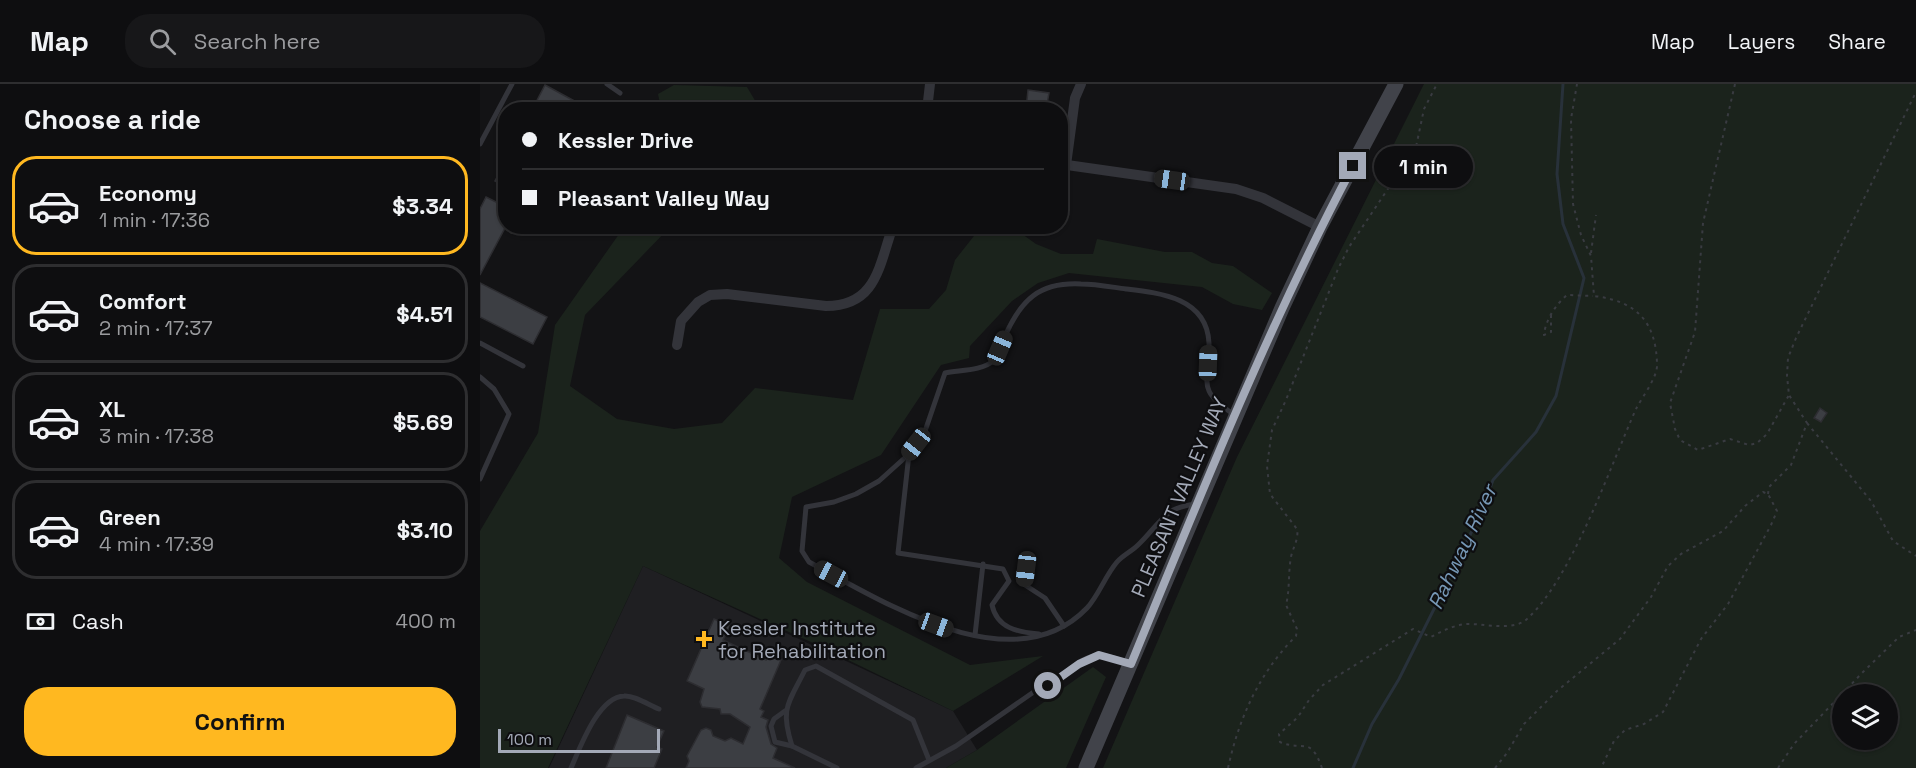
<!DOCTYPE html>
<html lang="en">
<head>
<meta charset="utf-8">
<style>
  :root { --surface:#0e0e10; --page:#171719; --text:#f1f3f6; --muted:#9b9c9f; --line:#2e2e30; --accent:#ffb820 }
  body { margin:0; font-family:"Space Grotesk",sans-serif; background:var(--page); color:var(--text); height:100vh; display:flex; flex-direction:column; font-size:22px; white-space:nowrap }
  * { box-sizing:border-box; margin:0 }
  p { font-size:20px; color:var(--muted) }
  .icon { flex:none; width:33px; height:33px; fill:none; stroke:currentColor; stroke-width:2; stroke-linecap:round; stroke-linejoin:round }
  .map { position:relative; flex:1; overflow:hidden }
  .sheet { display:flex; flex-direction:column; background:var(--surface); width:480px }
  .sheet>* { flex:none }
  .guide { position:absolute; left:18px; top:18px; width:570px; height:132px; border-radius:24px; box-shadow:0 2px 4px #0004,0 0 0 2px var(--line); display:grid; align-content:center; height:132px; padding:0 24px; background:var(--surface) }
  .tools { position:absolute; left:1352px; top:600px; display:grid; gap:12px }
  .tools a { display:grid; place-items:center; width:66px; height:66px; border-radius:50%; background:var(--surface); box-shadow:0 2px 4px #0004,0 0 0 2px var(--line); font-size:30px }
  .scale { position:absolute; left:18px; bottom:15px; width:162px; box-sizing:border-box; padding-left:6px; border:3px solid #a3a9b7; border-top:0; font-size:16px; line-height:21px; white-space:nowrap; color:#a3a9b7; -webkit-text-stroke:4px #0e0e10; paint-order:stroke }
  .end { position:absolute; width:27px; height:27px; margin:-14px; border:8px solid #a3a9b7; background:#111; box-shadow:0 0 0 3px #111 }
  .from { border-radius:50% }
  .bubble { position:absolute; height:42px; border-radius:21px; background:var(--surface); box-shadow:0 2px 4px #0004,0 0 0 2px var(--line); font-size:20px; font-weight:600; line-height:42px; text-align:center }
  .car { position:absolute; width:18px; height:36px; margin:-18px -9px; border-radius:8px; box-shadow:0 0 4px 2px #0007; background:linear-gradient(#222 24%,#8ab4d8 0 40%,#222 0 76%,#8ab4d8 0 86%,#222 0) }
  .guide b { display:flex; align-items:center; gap:21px; height:57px; font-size:22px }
  .guide b+b { border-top:2px solid var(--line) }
  .guide i { width:15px; height:15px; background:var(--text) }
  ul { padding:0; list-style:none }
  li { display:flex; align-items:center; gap:18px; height:99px; margin:0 12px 9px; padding:0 12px; border:3px solid var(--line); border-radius:24px }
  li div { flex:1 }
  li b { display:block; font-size:22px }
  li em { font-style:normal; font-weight:600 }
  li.selected { border-color:var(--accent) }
  li>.icon { width:54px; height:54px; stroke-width:1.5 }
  h2 { padding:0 24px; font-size:27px; line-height:72px }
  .pay { display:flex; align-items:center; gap:15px; height:66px; padding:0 24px; font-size:22px }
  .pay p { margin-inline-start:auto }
  .button { display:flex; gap:12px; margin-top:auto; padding:12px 24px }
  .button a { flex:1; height:69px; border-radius:24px; background:var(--accent); color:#111; font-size:24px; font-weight:600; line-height:69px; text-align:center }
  header { display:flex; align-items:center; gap:36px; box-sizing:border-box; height:84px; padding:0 30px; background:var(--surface); border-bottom:2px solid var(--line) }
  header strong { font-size:28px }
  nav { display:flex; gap:33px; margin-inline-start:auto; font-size:21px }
  .search { width:420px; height:54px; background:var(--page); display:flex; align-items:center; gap:15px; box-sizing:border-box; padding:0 21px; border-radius:24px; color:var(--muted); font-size:22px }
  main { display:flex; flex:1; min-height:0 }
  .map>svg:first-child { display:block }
  .built { fill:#1f1f22 }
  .green { fill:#1b231c; fill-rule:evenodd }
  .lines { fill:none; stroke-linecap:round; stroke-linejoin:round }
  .stream { stroke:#28313a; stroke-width:3 }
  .building { fill:#3c3e43; stroke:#2d2d31; stroke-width:1.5 }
  .path { stroke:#393b41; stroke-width:2; stroke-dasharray:3 4.5; stroke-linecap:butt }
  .lane { stroke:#33343a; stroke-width:5 }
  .street { stroke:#33343a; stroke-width:10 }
  .secondary { stroke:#41434a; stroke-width:15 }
  .route { stroke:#a3a9b7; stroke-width:8 }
  .poi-dot { fill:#ffb820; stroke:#0e0e10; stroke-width:2 }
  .labels { text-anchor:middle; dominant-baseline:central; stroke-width:4.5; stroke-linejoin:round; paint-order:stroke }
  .street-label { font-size:20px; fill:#a3a9b7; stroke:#0e0e10 }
  .poi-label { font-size:20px; fill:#a3a9b7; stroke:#0e0e10; text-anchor:start }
  .water-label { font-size:21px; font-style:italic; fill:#7697b5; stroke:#0e0e10 }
</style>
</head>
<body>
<header>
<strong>Map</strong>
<div class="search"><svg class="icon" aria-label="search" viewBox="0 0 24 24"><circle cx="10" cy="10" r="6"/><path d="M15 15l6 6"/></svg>Search here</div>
<nav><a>Map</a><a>Layers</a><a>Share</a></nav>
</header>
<main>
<section class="sheet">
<h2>Choose a ride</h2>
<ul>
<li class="selected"><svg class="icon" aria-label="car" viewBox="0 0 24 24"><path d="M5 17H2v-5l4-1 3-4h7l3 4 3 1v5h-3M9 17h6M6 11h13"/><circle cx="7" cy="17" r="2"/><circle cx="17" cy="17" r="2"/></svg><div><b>Economy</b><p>1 min · 17:36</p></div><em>$3.34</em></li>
<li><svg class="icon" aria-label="car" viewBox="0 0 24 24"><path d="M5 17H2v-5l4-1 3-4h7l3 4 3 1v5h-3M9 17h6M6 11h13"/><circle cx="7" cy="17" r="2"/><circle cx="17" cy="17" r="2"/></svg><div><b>Comfort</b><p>2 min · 17:37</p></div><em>$4.51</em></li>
<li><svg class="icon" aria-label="car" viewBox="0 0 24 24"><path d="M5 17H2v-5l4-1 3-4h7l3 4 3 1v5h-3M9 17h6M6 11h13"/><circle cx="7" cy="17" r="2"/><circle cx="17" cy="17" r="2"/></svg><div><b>XL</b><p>3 min · 17:38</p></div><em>$5.69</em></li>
<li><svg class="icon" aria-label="car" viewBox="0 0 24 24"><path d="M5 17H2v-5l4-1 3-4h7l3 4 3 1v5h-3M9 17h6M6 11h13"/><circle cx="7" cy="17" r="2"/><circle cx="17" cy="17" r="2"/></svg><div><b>Green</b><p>4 min · 17:39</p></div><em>$3.10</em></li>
</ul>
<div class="pay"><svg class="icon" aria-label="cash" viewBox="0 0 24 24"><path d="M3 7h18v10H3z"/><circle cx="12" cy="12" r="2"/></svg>Cash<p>400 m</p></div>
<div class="button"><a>Confirm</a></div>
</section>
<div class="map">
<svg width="1436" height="684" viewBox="0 0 1436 684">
  <rect width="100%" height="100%" fill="#131315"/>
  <!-- built -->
  <polygon class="built" points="163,482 473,627 497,666 466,684 69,684"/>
  <!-- green -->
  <g class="green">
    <path d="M944 0H1436V684H623L757 373ZM1362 610H1407V656H1362Z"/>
    <polygon points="194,1 267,3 280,25 181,25 178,10"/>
    <polygon points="144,143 190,143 105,231 90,302 137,335 194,345 242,339 275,304 373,316 400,225 449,225 466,206 475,176 501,143 532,143 556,160 581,170 613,170 617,155 685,168 712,168 732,179 753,182 792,209 782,226 753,220 722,203 589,189 558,199 532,217 490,262 489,274 461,281 401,371 312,413 299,474 327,498 490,581 563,572 473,627 331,558 163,482 68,684 0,684 0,447 58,349 75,241"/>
    <polygon points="613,583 626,593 586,684 466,684 497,666"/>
  </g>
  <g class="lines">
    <!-- stream -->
    <polyline class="stream" points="873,684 892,640 919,595 967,499 1002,426 1013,396 1056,348 1076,312 1104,194 1083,140 1077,90 1083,0"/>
  </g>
  <!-- building -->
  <g class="building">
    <polygon points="65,1 111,26 52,26"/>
    <polygon points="548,6 569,9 566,26 546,26"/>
    <polygon points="26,77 26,103 15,97"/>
    <polygon points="6,113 26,123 26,142 0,191 0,125"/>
    <polygon points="0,199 67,233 53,260 0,233"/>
    <polygon points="1340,324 1347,329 1341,338 1334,334"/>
    <polygon points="234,535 250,542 243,556 286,576 287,571 301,576 280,625 284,627 281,633 288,636 286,643 291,660 297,664 293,674 315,684 206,684 209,677 207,672 221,646 226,644 231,646 233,652 245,657 251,654 263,660 270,643 250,630 241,630 240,625 222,623 220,618 224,605 207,597"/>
    <polygon points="147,631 184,647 177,663 182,665 174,684 126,684"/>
  </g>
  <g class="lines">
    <!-- path -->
    <g class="path">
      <polyline points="1255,0 1223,139 1215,248 1190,319 1195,345 1200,356 1218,366 1250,355 1269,361 1277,359 1287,350 1309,311 1307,292 1308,274 1316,254 1436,8"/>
      <polyline points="1111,169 1116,131"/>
      <path d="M1071 231V248L1064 251C1065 237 1076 220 1087 211L1113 212"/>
      <polyline points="1327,339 1391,417 1413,457 1436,472"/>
      <polyline points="1288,410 1289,403 1311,381 1327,339 1309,311"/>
      <path d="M748 684C759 634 779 589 816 552L817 545 806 521C810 505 808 489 811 473 813 463 819 455 817 445L790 410 787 382 792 346 806 316 858 185 869 163 936 63 944 25 957 0"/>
      <path d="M842 684C830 651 824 668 800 658L799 650 818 633 829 616 843 601 933 545 951 553C962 547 972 542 985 540 1002 539 1033 548 1047 535 1092 494 1130 383 1156 325 1162 313 1178 293 1177 280 1176 236 1155 217 1114 212L1111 172 1101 151 1093 120 1091 35 1097 0"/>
      <polyline points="1015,684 1027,669 1044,640 1077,607 1140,555 1171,513 1188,482 1201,470 1243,447 1265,422 1283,408 1288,410 1297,427 1291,441 1248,520 1221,555 1183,628 1164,640 1145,646 1134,657 1121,684"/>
      <polyline points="1298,684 1314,660 1383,588 1419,553 1436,546"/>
    </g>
    <!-- lane -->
    <g class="lane">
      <polyline points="127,0 140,9"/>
      <polyline points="0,60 32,0"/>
      <polyline points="0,259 43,282"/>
      <polyline points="0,293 14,305 29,330 0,395"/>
      <path d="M429 370 418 469 523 485 529 497 512 521C517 544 537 548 559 550"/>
      <path d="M716 419C708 422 696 423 690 428 678 437 669 451 658 461 652 467 642 472 637 478 625 492 619 511 607 524 533 601 402 517 329 478L322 467 326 423 354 418 376 410 399 397 429 370 444 350 465 289C479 286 502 287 513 277 519 272 522 259 525 252 541 216 559 198 601 200 616 200 631 203 646 205 681 209 727 214 729 259 730 300 715 304 753 330"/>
      <polyline points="548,470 545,501 565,514 584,542"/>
      <polyline points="495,551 503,480"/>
      <polyline points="305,627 294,635 291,642 295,658 312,662 357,684"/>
      <path d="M312 662C300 624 308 620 325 586L336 582 433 636 449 676"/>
      <path d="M91 684C100 664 118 613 144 612 154 611 169 621 179 625"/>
      <path d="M436 684 476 662 558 605C580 599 597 571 621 571 630 572 640 576 649 579"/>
    </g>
    <!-- street -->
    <g class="street">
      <polyline points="447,26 450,0"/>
      <polyline points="580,80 756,105 783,114 840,143"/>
      <polyline points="586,81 595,14 601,0"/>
      <path d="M197 261 201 237 218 218 230 211 247 210 346 222C397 222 399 181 413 142"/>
    </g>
    <!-- secondary -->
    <polyline class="secondary" points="606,684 802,224 840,143 916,0"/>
  </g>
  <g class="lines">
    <!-- route -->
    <path class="route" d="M568 602 599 580 619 571 651 580C720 412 788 242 873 82"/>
  </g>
  <!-- markers -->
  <path class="poi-dot" d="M221 546h6v6h6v6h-6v6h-6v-6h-6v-6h6z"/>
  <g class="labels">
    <!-- street labels -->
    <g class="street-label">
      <text transform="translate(699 413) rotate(-67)">PLEASANT VALLEY WAY</text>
    </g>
    <!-- poi labels -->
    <g class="poi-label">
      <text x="238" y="544">Kessler Institute<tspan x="238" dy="23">for Rehabilitation</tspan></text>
    </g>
    <!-- water labels -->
    <g class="water-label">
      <text transform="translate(982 463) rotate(-65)">Rahway River</text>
    </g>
  </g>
</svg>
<div class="tools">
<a><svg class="icon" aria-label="layers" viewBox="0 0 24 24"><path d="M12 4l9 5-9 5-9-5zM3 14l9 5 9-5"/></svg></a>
</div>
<div class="scale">100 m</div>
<i class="end from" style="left:568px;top:602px"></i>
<i class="end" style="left:873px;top:82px"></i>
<div class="bubble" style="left:894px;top:62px;width:99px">1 min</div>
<i class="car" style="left:692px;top:96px;rotate:278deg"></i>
<i class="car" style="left:520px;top:264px;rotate:23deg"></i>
<i class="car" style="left:728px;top:279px;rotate:2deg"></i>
<i class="car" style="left:436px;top:360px;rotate:218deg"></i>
<i class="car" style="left:546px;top:485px;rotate:187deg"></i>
<i class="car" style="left:351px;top:490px;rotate:298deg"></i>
<i class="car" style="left:456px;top:541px;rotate:110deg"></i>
<div class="guide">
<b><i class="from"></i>Kessler Drive</b>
<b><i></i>Pleasant Valley Way</b>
</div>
</div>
</main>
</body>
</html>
